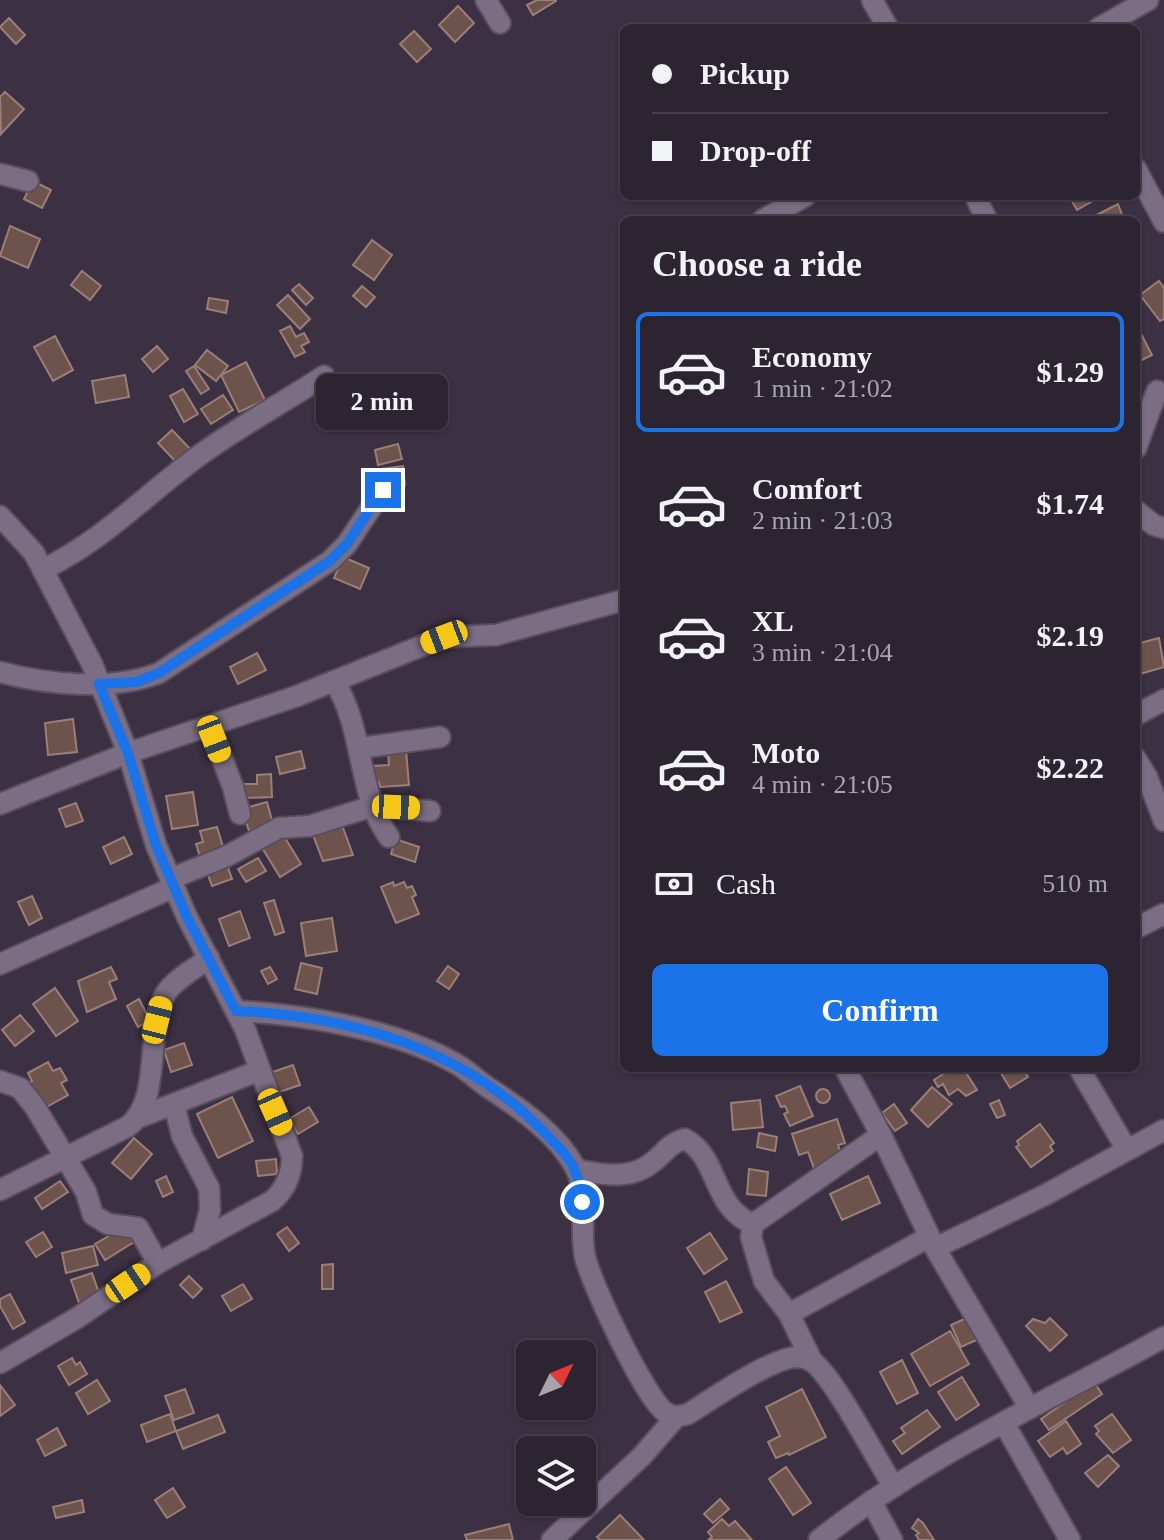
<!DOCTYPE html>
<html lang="en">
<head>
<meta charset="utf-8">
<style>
  :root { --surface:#2d2432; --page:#352c3a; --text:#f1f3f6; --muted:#a7a4ac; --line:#48414d; --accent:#1a73e8 }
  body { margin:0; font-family:"Times New Roman",serif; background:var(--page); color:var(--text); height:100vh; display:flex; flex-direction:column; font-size:30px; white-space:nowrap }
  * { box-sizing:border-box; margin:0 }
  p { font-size:26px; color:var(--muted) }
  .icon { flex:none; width:44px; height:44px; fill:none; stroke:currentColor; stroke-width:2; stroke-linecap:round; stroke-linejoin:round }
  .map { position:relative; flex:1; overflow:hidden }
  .panel { position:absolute; left:620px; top:216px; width:520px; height:856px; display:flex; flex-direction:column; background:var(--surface); border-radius:12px; box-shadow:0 2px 6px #0004,0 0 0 2px var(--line) }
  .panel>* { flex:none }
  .guide { position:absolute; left:620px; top:24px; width:520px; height:176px; border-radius:12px; box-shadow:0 2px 6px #0004,0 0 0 2px var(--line); display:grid; align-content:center; height:176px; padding:0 32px; background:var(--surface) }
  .needle { width:52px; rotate:47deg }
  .controls { position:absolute; left:516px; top:1340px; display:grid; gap:16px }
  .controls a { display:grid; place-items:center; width:80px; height:80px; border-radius:12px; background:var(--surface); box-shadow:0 2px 6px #0004,0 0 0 2px var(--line); font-size:40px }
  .end { position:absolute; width:36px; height:36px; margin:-18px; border:10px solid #1a73e8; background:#fff; box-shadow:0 0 0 4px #fff }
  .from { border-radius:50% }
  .bubble { position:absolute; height:56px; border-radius:12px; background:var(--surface); box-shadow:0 2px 6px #0004,0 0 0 2px var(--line); font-size:26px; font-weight:700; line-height:56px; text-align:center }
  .car { position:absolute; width:24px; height:48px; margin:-24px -12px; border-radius:10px; box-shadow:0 0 6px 2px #0007; background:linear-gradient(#f5c518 24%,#345 0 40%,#f5c518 0 76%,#345 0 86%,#f5c518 0) }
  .guide b { display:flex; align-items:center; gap:28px; height:76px; font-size:30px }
  .guide b+b { border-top:2px solid var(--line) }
  .guide i { width:20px; height:20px; background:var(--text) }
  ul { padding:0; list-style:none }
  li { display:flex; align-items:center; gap:24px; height:120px; margin:0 16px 12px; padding:0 16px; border:4px solid transparent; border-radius:12px }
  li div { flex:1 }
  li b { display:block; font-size:30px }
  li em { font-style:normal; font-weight:700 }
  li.active { border-color:var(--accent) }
  li>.icon { width:72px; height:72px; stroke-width:1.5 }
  h2 { padding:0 32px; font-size:36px; line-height:96px }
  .pay { display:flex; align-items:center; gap:20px; height:88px; padding:0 32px; font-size:30px }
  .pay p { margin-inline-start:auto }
  .action { display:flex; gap:16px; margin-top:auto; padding:16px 32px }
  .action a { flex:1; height:92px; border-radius:12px; background:var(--accent); color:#fff; font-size:32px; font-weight:700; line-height:92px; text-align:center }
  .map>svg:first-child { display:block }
  .building { fill:#6e534d; stroke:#9b7e77; stroke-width:2 }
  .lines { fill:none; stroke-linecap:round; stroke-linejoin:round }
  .minor-casing { stroke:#584e5e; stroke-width:24 }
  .minor { stroke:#7b6d83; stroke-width:20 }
  .route { stroke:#1a73e8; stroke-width:10 }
</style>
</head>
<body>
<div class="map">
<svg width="1164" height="1540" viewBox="0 0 1164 1540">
  <rect width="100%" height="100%" fill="#3c3043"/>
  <!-- building -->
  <g class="building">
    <polygon points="537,0 556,0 556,1 533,15 527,5"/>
    <polygon points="458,6 474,23 455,42 439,25"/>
    <polygon points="9,18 25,35 16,44 0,27"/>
    <polygon points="414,31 431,49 417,62 400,44"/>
    <polygon points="5,92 24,109 1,134 0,97"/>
    <polygon points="33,181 51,190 42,208 24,199"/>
    <polygon points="1069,196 1097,196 1098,198 1077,210"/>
    <polygon points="1118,204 1124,220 1087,220"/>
    <polygon points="10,226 40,239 28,268 0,256"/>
    <polygon points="372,240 392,255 374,280 353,265"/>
    <polygon points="82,271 101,286 90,300 71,285"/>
    <polygon points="1159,281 1164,288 1164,319 1160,321 1140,295"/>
    <polygon points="299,284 313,298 306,305 292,290"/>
    <polygon points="362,286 375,297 366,307 353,296"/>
    <polygon points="288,295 310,319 300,329 277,305"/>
    <polygon points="209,298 228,301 226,313 207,309"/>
    <polygon points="1136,324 1152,355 1136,363"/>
    <polygon points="290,326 296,337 304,333 309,342 301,346 305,352 295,357 280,331"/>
    <polygon points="55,336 73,370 53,381 34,347"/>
    <polygon points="157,346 168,359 153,372 142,359"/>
    <polygon points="207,350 228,366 216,381 195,365"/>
    <polygon points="246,362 265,400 239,412 221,375"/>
    <polygon points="194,366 209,389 201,394 186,371"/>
    <polygon points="125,375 129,397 96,403 92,381"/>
    <polygon points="183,389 198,414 184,422 170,396"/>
    <polygon points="223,395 233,410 211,424 201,409"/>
    <polygon points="172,430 192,451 178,464 158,443"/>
    <polygon points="398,444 402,459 378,465 375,450"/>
    <polygon points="403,466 405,485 382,487 380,469"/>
    <polygon points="343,557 369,568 360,589 334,578"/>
    <polygon points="1159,638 1164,667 1137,675 1136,644"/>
    <polygon points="257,653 266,670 238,684 230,667"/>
    <polygon points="73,719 77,752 48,755 45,723"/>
    <polygon points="406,750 409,785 380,787 379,782 374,783 373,766 389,765 388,751"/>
    <polygon points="301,751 305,768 280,774 276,757"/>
    <polygon points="271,774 272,797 244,798 243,784 257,784 257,775"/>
    <polygon points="193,792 198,825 172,829 166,796"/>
    <polygon points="267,802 273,824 249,831 242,809"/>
    <polygon points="76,803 83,821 66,827 59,809"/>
    <polygon points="342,825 353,855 323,861 313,835"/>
    <polygon points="217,827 225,853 201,860 196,844 203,842 200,831"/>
    <polygon points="282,833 301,864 280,877 261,846"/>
    <polygon points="124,837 132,854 111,864 103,847"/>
    <polygon points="395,839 419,847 415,862 391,854"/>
    <polygon points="258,858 266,871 246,882 238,869"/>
    <polygon points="226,862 232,879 212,886 206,869"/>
    <polygon points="393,882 394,886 404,882 407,888 412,886 416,895 412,897 419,914 396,923 381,887"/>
    <polygon points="32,896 42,918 29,925 18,902"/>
    <polygon points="274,900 284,932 275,935 264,903"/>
    <polygon points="240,911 250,938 229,946 219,919"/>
    <polygon points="332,918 337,951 306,956 301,923"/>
    <polygon points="301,963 322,968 317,994 295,989"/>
    <polygon points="448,966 459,974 449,989 437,981"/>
    <polygon points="111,967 117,979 109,982 116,999 87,1012 78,981"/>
    <polygon points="270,967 277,979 268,984 261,971"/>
    <polygon points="55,988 78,1021 56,1036 33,1004"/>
    <polygon points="139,999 150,1020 138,1027 127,1006"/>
    <polygon points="20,1015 34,1031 15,1046 2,1030"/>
    <polygon points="184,1043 192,1065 171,1072 164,1050"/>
    <polygon points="48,1062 53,1071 60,1068 67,1080 61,1083 68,1095 43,1109 29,1083 32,1081 28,1073"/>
    <polygon points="293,1065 300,1085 273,1094 267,1074"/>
    <polygon points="952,1068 963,1068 977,1090 966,1096 958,1089 949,1095 943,1084 938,1087 934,1080"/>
    <polygon points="1003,1068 1023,1068 1028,1077 1010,1088 999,1070"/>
    <polygon points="800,1086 813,1116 790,1126 784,1114 788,1112 785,1106 781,1107 776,1096"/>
    <polygon points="932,1087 952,1104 928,1127 911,1110"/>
    <circle cx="823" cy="1096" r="7"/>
    <polygon points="232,1097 253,1141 218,1158 197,1114"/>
    <polygon points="760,1100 763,1127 733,1130 731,1103"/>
    <polygon points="999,1100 1005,1115 997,1118 990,1104"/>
    <polygon points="894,1104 907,1123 895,1131 882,1113"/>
    <polygon points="309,1107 318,1122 298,1134 289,1119"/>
    <polygon points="837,1119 845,1143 838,1145 842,1158 815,1171 808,1152 799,1155 792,1134"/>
    <polygon points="1040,1124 1054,1143 1050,1146 1053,1151 1031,1167 1016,1147 1019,1145 1017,1141"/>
    <polygon points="759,1133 777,1137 775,1151 757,1147"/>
    <polygon points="134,1138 152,1154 131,1179 112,1163"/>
    <polygon points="276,1159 277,1174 258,1176 256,1161"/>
    <polygon points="749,1169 768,1172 766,1196 747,1194"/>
    <polygon points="166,1176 173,1192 163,1197 156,1181"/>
    <polygon points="868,1176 880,1203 842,1220 830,1194"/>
    <polygon points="60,1181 68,1192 42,1209 35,1198"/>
    <polygon points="124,1227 134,1242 105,1260 95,1244"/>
    <polygon points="287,1227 299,1243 289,1251 277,1234"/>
    <polygon points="43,1232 52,1247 36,1257 26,1242"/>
    <polygon points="710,1233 727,1259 704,1274 687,1248"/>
    <polygon points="93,1246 98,1265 66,1273 62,1253"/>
    <polygon points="333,1264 333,1289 322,1289 322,1265"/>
    <polygon points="92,1273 100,1296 79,1303 71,1280"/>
    <polygon points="189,1276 202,1289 193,1298 180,1285"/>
    <polygon points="726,1281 742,1312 720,1322 705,1292"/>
    <polygon points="243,1284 252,1299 231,1311 222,1296"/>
    <polygon points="10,1294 25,1322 13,1329 0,1306 0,1299"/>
    <polygon points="971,1316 981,1338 961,1347 951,1325"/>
    <polygon points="1050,1318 1067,1335 1050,1351 1026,1326 1033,1319 1045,1323"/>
    <polygon points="950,1331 969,1364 930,1386 911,1354"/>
    <polygon points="72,1358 76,1365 80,1362 87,1374 69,1385 58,1366"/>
    <polygon points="902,1360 918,1393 897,1404 880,1372"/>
    <polygon points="962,1377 979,1405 956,1420 938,1392"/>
    <polygon points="97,1380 110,1401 88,1414 76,1393"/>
    <polygon points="1094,1382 1102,1394 1049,1430 1041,1419"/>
    <polygon points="0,1385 15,1405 0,1416"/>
    <polygon points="185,1389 194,1413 174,1420 165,1396"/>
    <polygon points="802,1389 826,1437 789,1455 788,1453 776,1458 768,1442 780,1436 766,1407"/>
    <polygon points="927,1410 940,1427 902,1454 893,1441 905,1433 901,1428"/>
    <polygon points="170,1414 176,1431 147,1442 141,1425"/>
    <polygon points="1112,1414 1131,1440 1113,1453 1096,1434 1099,1431 1095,1426"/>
    <polygon points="218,1415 225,1432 183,1449 176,1431"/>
    <polygon points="1066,1421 1081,1444 1067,1454 1063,1448 1050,1457 1038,1441"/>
    <polygon points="57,1428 66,1445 45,1456 37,1440"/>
    <polygon points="1108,1455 1119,1466 1098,1487 1085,1473"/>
    <polygon points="786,1467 811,1503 793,1515 769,1479"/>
    <polygon points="173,1488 185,1507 167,1518 155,1500"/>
    <polygon points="720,1499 729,1509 713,1523 704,1514"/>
    <polygon points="82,1500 84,1512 56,1518 53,1507"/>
    <polygon points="620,1515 644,1540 600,1540 597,1537"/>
    <polygon points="722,1519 729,1526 735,1521 752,1540 708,1540 712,1537 708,1532"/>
    <polygon points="918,1519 923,1523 934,1540 919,1540 916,1535 919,1533 912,1528"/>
    <polygon points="509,1524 513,1540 467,1540 465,1535"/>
  </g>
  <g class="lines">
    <defs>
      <g id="minor">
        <polyline points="486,0 500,23"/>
        <polyline points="872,0 888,28"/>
        <polyline points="1099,28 1148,0"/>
        <polyline points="1136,169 1164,222"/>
        <polyline points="0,174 28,181"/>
        <polyline points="975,196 987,220"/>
        <polyline points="763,220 805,196"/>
        <polyline points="1136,448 1157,391"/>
        <polyline points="1136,511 1154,525 1164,528"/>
        <path d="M0 516 34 553 92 664 128 753 156 845 187 917 245 1029 292 1156C292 1174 286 1189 272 1201L158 1263 77 1318 0 1363"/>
        <path d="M44 569C107 538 148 492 204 452 242 425 284 402 324 376"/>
        <path d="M0 672C48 685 113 691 159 673L330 561 347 544 383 490"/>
        <path d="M334 681C365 730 357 794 389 837"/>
        <polyline points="1136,715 1164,700"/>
        <polyline points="210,727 233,787 240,814"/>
        <polyline points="360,748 440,737"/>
        <polyline points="1136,759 1147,777 1164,821"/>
        <polyline points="0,804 128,753 297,696 444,637 496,635 624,600"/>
        <polyline points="170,879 227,856 279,828 310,826 373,806 430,811"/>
        <polyline points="1136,928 1164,914"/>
        <polyline points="0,964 174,887"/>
        <path d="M236 1011C303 1014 399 1030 458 1065 470 1072 480 1083 492 1090 522 1110 557 1134 575 1167 589 1193 579 1229 585 1257 592 1285 644 1396 665 1412 673 1418 680 1416 688 1414 712 1399 771 1358 797 1357 803 1357 810 1360 814 1363 836 1381 876 1459 894 1487"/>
        <polyline points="845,1068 881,1135 935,1248 1029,1407"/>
        <polyline points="1079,1068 1127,1150"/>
        <polyline points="0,1081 20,1088 35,1107 86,1192 93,1215 108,1224 138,1228 158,1263"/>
        <polyline points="174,1104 182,1136 209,1188 210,1210 202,1240"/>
        <polyline points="140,1117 258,1071"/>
        <path d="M577 1170C603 1174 630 1181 653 1162 664 1153 671 1142 685 1139 720 1158 711 1207 753 1224"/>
        <path d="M0 1190 127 1127C163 1102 144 1031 166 993 175 979 196 968 209 958"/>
        <polyline points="935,1248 1045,1195 1164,1130"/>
        <polyline points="789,1314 929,1237"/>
        <polyline points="812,1361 789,1314 764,1281 751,1237 753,1224 881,1135"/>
        <polyline points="1004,1423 1070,1540"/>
        <polyline points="871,1501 892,1540"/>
        <polyline points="552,1540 642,1456 676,1417"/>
        <path d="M819 1540C923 1457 1048 1401 1164 1337"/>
      </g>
    </defs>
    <!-- minor casing -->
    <use href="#minor" class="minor-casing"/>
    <!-- minor -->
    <use href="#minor" class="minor"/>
  </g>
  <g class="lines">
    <!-- route -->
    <path class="route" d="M383 490 347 544 330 561 159 673 137 682 99 684 128 753 156 845 187 917 236 1011C345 1015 459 1047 538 1126 565 1154 578 1161 582 1202"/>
  </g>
</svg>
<div class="controls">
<a><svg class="needle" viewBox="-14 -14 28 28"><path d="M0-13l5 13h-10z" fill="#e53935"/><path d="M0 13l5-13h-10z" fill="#a7a4ac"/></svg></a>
<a><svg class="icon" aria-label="layers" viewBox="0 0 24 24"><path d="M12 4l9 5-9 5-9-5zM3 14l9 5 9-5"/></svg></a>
</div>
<i class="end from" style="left:582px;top:1202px"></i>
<i class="end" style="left:383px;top:490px"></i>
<div class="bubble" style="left:316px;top:374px;width:132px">2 min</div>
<i class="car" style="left:444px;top:637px;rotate:249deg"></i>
<i class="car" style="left:214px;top:739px;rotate:159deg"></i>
<i class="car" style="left:396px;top:807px;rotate:92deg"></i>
<i class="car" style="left:157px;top:1020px;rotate:14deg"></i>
<i class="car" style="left:275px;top:1112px;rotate:156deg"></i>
<i class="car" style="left:128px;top:1283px;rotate:56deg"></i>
<div class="guide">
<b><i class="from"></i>Pickup</b>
<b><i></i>Drop-off</b>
</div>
<section class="panel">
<h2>Choose a ride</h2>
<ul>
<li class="active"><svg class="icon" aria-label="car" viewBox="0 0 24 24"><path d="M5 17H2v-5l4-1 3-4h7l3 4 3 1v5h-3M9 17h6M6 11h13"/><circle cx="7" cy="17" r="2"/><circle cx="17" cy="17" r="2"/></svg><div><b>Economy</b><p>1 min · 21:02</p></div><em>$1.29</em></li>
<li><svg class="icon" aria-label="car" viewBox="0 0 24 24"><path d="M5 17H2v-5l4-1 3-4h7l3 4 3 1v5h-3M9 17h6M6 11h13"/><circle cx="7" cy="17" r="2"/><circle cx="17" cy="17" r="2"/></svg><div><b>Comfort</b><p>2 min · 21:03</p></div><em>$1.74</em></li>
<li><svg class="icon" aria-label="car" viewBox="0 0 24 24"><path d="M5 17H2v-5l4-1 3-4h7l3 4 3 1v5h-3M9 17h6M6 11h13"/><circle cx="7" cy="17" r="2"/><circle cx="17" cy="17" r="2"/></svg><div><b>XL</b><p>3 min · 21:04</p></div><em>$2.19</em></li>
<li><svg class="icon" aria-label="car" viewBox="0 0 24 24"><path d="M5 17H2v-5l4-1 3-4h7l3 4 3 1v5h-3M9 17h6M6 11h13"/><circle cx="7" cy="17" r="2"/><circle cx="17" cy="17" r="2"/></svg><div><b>Moto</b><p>4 min · 21:05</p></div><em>$2.22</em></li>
</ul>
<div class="pay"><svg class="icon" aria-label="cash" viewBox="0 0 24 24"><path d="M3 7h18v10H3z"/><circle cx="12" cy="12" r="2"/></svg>Cash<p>510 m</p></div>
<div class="action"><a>Confirm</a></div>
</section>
</div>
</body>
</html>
